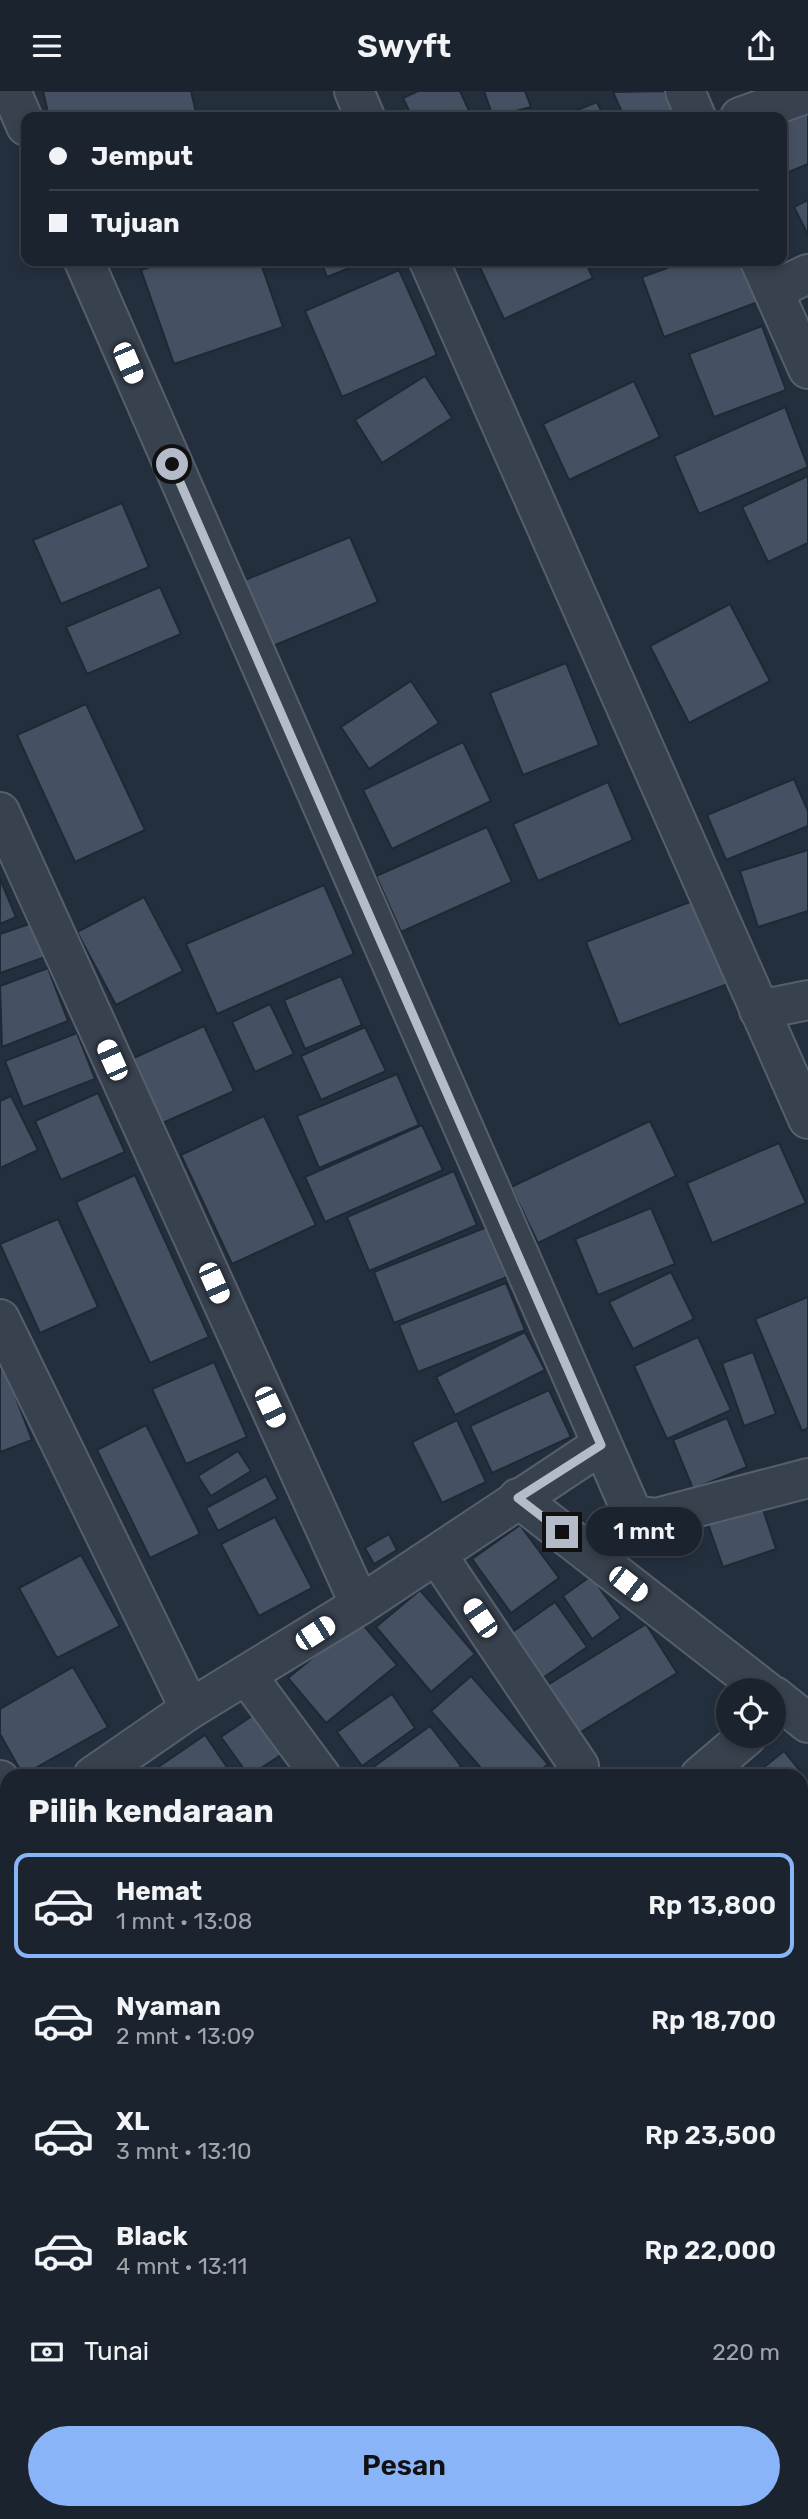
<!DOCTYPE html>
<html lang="id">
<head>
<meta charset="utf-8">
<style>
  :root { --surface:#1b232e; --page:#282f3a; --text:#f1f3f6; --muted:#a0a4aa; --line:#39404a; --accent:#8ab4f8 }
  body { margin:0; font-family:Rubik,sans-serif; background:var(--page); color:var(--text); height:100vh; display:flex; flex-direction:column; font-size:26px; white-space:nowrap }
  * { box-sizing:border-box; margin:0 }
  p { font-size:23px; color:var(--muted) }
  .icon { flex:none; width:38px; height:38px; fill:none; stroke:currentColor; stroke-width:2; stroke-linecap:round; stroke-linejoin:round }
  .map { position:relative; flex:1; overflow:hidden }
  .panel { position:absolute; left:0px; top:1678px; width:808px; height:751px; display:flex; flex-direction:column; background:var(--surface); border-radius:21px 21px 0 0; box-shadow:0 4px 10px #0003,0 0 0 2px var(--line) }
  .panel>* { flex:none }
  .banner { position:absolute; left:21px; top:21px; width:766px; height:154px; border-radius:14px; box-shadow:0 4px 10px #0003,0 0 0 2px var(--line); display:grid; align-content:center; height:154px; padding:0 28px; background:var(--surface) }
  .buttons { position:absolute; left:716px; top:1587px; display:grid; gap:14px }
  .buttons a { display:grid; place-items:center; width:70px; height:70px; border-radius:50%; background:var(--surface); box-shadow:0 4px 10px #0003,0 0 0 2px var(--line); font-size:35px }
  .end { position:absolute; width:32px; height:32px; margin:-16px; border:9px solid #b4bcc9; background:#111; box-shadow:0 0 0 4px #111 }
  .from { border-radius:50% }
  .bubble { position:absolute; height:49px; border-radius:24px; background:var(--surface); box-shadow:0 4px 10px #0003,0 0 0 2px var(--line); font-size:23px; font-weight:600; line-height:49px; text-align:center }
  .car { position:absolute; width:21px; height:42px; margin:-21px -10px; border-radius:9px; box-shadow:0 0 5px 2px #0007; background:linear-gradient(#fff 24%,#345 0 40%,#fff 0 76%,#345 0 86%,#fff 0) }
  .banner b { display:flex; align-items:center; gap:24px; height:66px; font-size:26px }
  .banner b+b { border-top:2px solid var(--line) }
  .banner i { width:18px; height:18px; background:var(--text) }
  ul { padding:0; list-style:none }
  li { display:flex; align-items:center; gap:21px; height:105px; margin:0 14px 10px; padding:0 14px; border:4px solid transparent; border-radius:14px }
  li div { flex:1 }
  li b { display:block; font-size:26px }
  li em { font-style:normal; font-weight:600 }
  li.current { border-color:var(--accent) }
  li>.icon { width:63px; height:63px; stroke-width:1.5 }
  h2 { padding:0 28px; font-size:32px; line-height:84px }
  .pay { display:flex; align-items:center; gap:18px; height:77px; padding:0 28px; font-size:26px }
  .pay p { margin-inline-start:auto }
  .cta { display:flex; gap:14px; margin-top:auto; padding:14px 28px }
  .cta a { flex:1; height:80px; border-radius:42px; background:var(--accent); color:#111; font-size:28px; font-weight:600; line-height:80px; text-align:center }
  header { display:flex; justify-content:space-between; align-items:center; height:91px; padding:0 28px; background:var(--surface); font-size:32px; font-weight:600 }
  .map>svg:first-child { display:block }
  .building { fill:#455162; stroke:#1f2835; stroke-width:2 }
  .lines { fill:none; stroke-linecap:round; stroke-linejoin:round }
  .minor-casing { stroke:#565f6c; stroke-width:42 }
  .minor { stroke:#38414e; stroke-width:38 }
  .route { stroke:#b4bcc9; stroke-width:9 }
</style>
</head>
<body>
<header><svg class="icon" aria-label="menu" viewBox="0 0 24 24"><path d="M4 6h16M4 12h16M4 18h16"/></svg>Swyft<svg class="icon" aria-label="share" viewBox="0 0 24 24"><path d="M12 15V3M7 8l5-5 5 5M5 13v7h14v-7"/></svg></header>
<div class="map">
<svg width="808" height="2428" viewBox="0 0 808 2428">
  <rect width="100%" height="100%" fill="#242f3e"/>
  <!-- building -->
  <g class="building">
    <polygon points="43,0 191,0 197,26 49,26"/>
    <polygon points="418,0 460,0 472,26 412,26 403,7"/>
    <polygon points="484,0 525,0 531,16 493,26"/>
    <polygon points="664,0 674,24 668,26 624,26 613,1"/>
    <polygon points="597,11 604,26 560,26"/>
    <polygon points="808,16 808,73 782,84 782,27"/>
    <polygon points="808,109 808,144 794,116"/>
    <polygon points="169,170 260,170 283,236 174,273 141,179"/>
    <polygon points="321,170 367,170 327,186"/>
    <polygon points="477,170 585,170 593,187 504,228"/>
    <polygon points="686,170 743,170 758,211 664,246 642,186"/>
    <polygon points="399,179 437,264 342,306 305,220"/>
    <polygon points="762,235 786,299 714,326 689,263"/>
    <polygon points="425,285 452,327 382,372 355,329"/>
    <polygon points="634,290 660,346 569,389 543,333"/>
    <polygon points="785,316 808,376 699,423 674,365"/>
    <polygon points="808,385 808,452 768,471 742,416"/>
    <polygon points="122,412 149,476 61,513 33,449"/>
    <polygon points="350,446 378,511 273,555 245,489"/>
    <polygon points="160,496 181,543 87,583 66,536"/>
    <polygon points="730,513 770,590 689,632 650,555"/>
    <polygon points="566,572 599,654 523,684 490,602"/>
    <polygon points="411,590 439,632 369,678 341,636"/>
    <polygon points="86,613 145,739 75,771 17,644"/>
    <polygon points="463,651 491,710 392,758 363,699"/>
    <polygon points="794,688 808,720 808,735 726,769 707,724"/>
    <polygon points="608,691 633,749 538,790 513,733"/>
    <polygon points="487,736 512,791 401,841 376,785"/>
    <polygon points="808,759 808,820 758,836 740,780"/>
    <polygon points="0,788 16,826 0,833"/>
    <polygon points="324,794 354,863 217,923 186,853"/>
    <polygon points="144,806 183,880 116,914 77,841"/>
    <polygon points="695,809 728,893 619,934 586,851"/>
    <polygon points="38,830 51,864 0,882 0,843"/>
    <polygon points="48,877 68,930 2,956 0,895"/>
    <polygon points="341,885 362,934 305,958 284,909"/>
    <polygon points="270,913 294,963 255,981 232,931"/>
    <polygon points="204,935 234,1000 156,1035 127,970"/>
    <polygon points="365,936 386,980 321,1009 301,965"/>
    <polygon points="77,942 95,988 23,1016 5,970"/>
    <polygon points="397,983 419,1034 319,1077 297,1025"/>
    <polygon points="98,1002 125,1061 61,1089 35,1030"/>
    <polygon points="11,1005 38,1059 0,1077 0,1010"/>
    <polygon points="264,1025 316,1134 232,1173 181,1064"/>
    <polygon points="650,1030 676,1085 538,1152 511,1096"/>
    <polygon points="422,1034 443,1079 325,1131 305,1086"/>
    <polygon points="779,1052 806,1112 712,1152 687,1092"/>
    <polygon points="454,1080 477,1134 369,1180 347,1126"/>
    <polygon points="135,1084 209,1246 150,1272 76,1111"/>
    <polygon points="651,1117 675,1173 598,1204 575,1148"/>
    <polygon points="58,1128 98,1216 40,1242 0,1153"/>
    <polygon points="487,1136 507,1186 394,1232 374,1181"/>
    <polygon points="671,1181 694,1228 633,1258 609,1211"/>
    <polygon points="506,1192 525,1239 418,1281 399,1234"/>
    <polygon points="808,1206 808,1337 802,1340 755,1228"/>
    <polygon points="525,1241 545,1279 455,1324 436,1286"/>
    <polygon points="698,1246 731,1319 667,1348 634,1275"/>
    <polygon points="753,1261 776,1323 744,1335 722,1272"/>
    <polygon points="0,1265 32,1349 0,1361"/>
    <polygon points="214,1271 247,1346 186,1373 152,1298"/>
    <polygon points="549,1299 571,1346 492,1382 470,1335"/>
    <polygon points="727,1327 747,1376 693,1398 673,1349"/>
    <polygon points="457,1329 486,1391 442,1412 412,1351"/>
    <polygon points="146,1334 200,1443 150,1467 97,1359"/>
    <polygon points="238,1360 251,1380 211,1405 198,1385"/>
    <polygon points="266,1385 278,1408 218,1440 206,1417"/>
    <polygon points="762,1415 776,1458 723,1476 708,1433"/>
    <polygon points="275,1426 312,1497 259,1525 221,1453"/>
    <polygon points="520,1434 559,1487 511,1522 472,1468"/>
    <polygon points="389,1443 397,1459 374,1473 365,1457"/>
    <polygon points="81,1464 120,1535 57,1567 19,1497"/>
    <polygon points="591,1485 621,1527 592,1548 563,1505"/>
    <polygon points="420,1499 475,1563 431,1601 376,1536"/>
    <polygon points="555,1511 587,1556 543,1587 511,1542"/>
    <polygon points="359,1529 397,1574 326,1632 288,1587"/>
    <polygon points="646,1533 677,1582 571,1647 541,1598"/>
    <polygon points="73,1576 108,1636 23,1684 0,1643 0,1618"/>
    <polygon points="471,1585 548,1673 534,1685 488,1685 431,1620"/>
    <polygon points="392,1603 415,1637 362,1675 337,1641"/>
    <polygon points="262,1618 290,1658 249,1685 221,1646"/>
    <polygon points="430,1635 461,1675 447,1685 361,1685"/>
    <polygon points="205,1644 233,1685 145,1685"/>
    <polygon points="784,1660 808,1690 808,1694 802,1700 802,1685 753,1685"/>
    <polygon points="808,1730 808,1759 802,1753 802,1737"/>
    <polygon points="802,1767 808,1775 808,1800 802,1806"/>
    <polygon points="7,1776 7,1860 0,1848 0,1780"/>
    <polygon points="802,1897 808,1905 808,1962 802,1967"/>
    <polygon points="4,1941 7,2022 0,2027 0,1944"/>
    <polygon points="805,1998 808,2001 808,2068 802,2061 802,2001"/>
    <polygon points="0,2077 7,2087 7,2114 0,2119"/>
    <polygon points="807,2161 808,2162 808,2226 802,2219 802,2166"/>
    <polygon points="7,2184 7,2216 0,2207 0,2189"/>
    <polygon points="0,2257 7,2266 7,2327 0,2333"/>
    <polygon points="146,2422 231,2422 236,2426 139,2428"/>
    <polygon points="274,2422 359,2422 362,2426 267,2428"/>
    <polygon points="553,2422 559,2428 481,2428 477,2423"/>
    <polygon points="558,2422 591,2422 583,2428 563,2428"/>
  </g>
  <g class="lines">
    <defs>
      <g id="minor">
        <polyline points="11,0 26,35"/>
        <polyline points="354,0 365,26"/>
        <polyline points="685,0 696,26"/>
        <polyline points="740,26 808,2"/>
        <polyline points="84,170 630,1417 635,1424 656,1427 808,1387"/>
        <polyline points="429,170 808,1028"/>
        <polyline points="760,170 808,278"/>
        <polyline points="774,199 808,183"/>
        <polyline points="0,721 360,1514"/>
        <polyline points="759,919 808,909"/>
        <polyline points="0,1228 190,1618"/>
        <polyline points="518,1407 766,1600"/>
        <polyline points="437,1464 579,1675"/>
        <polyline points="247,1585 321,1685"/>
        <polyline points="774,1605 808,1632"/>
        <polyline points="93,1685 190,1618 360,1514 601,1354"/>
        <polyline points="700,1685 747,1645"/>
        <polyline points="0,1689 7,1706"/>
        <polyline points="0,1739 7,1734"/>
        <polyline points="802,1851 808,1846"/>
        <polyline points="0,1903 7,1913"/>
        <polyline points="802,2109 808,2104"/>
        <polyline points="0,2140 7,2134"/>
        <polyline points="96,2428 104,2422"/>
        <polyline points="413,2428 421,2422"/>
      </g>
    </defs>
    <!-- minor casing -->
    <use href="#minor" class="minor-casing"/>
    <!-- minor -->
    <use href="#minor" class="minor"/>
  </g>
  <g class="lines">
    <!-- route -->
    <polyline class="route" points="172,373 601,1354 518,1407 562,1441"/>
  </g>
</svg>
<div class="buttons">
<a><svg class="icon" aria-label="locate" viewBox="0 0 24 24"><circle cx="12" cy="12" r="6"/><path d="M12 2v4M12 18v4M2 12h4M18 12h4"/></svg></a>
</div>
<i class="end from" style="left:172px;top:373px"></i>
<i class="end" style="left:562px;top:1441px"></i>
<div class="bubble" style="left:586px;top:1416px;width:116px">1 mnt</div>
<i class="car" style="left:128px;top:272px;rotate:157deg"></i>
<i class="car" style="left:112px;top:969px;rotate:336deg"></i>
<i class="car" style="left:214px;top:1192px;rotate:156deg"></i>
<i class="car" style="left:270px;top:1316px;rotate:155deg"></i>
<i class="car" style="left:628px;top:1493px;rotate:128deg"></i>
<i class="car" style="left:480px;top:1527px;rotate:326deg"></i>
<i class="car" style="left:315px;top:1542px;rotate:57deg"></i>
<div class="banner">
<b><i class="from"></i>Jemput</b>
<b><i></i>Tujuan</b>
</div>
<section class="panel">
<h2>Pilih kendaraan</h2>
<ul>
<li class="current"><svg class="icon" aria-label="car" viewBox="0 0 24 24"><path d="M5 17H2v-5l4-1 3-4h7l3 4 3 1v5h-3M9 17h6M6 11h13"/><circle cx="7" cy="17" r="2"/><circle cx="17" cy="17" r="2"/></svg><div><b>Hemat</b><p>1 mnt · 13:08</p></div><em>Rp 13,800</em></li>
<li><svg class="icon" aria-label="car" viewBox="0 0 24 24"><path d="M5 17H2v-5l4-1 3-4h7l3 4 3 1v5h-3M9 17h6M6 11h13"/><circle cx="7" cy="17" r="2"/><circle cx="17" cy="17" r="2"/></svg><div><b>Nyaman</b><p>2 mnt · 13:09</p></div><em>Rp 18,700</em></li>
<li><svg class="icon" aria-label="car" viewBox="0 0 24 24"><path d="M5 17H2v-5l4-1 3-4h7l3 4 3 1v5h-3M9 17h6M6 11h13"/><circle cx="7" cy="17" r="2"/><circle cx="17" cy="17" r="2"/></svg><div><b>XL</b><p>3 mnt · 13:10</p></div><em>Rp 23,500</em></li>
<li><svg class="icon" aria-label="car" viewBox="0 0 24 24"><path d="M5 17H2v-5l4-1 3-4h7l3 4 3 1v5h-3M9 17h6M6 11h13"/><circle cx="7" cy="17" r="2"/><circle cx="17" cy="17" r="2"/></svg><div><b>Black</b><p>4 mnt · 13:11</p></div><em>Rp 22,000</em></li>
</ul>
<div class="pay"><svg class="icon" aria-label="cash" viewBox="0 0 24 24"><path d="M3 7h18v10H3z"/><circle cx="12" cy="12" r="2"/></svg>Tunai<p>220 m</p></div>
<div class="cta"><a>Pesan</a></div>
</section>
</div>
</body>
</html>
